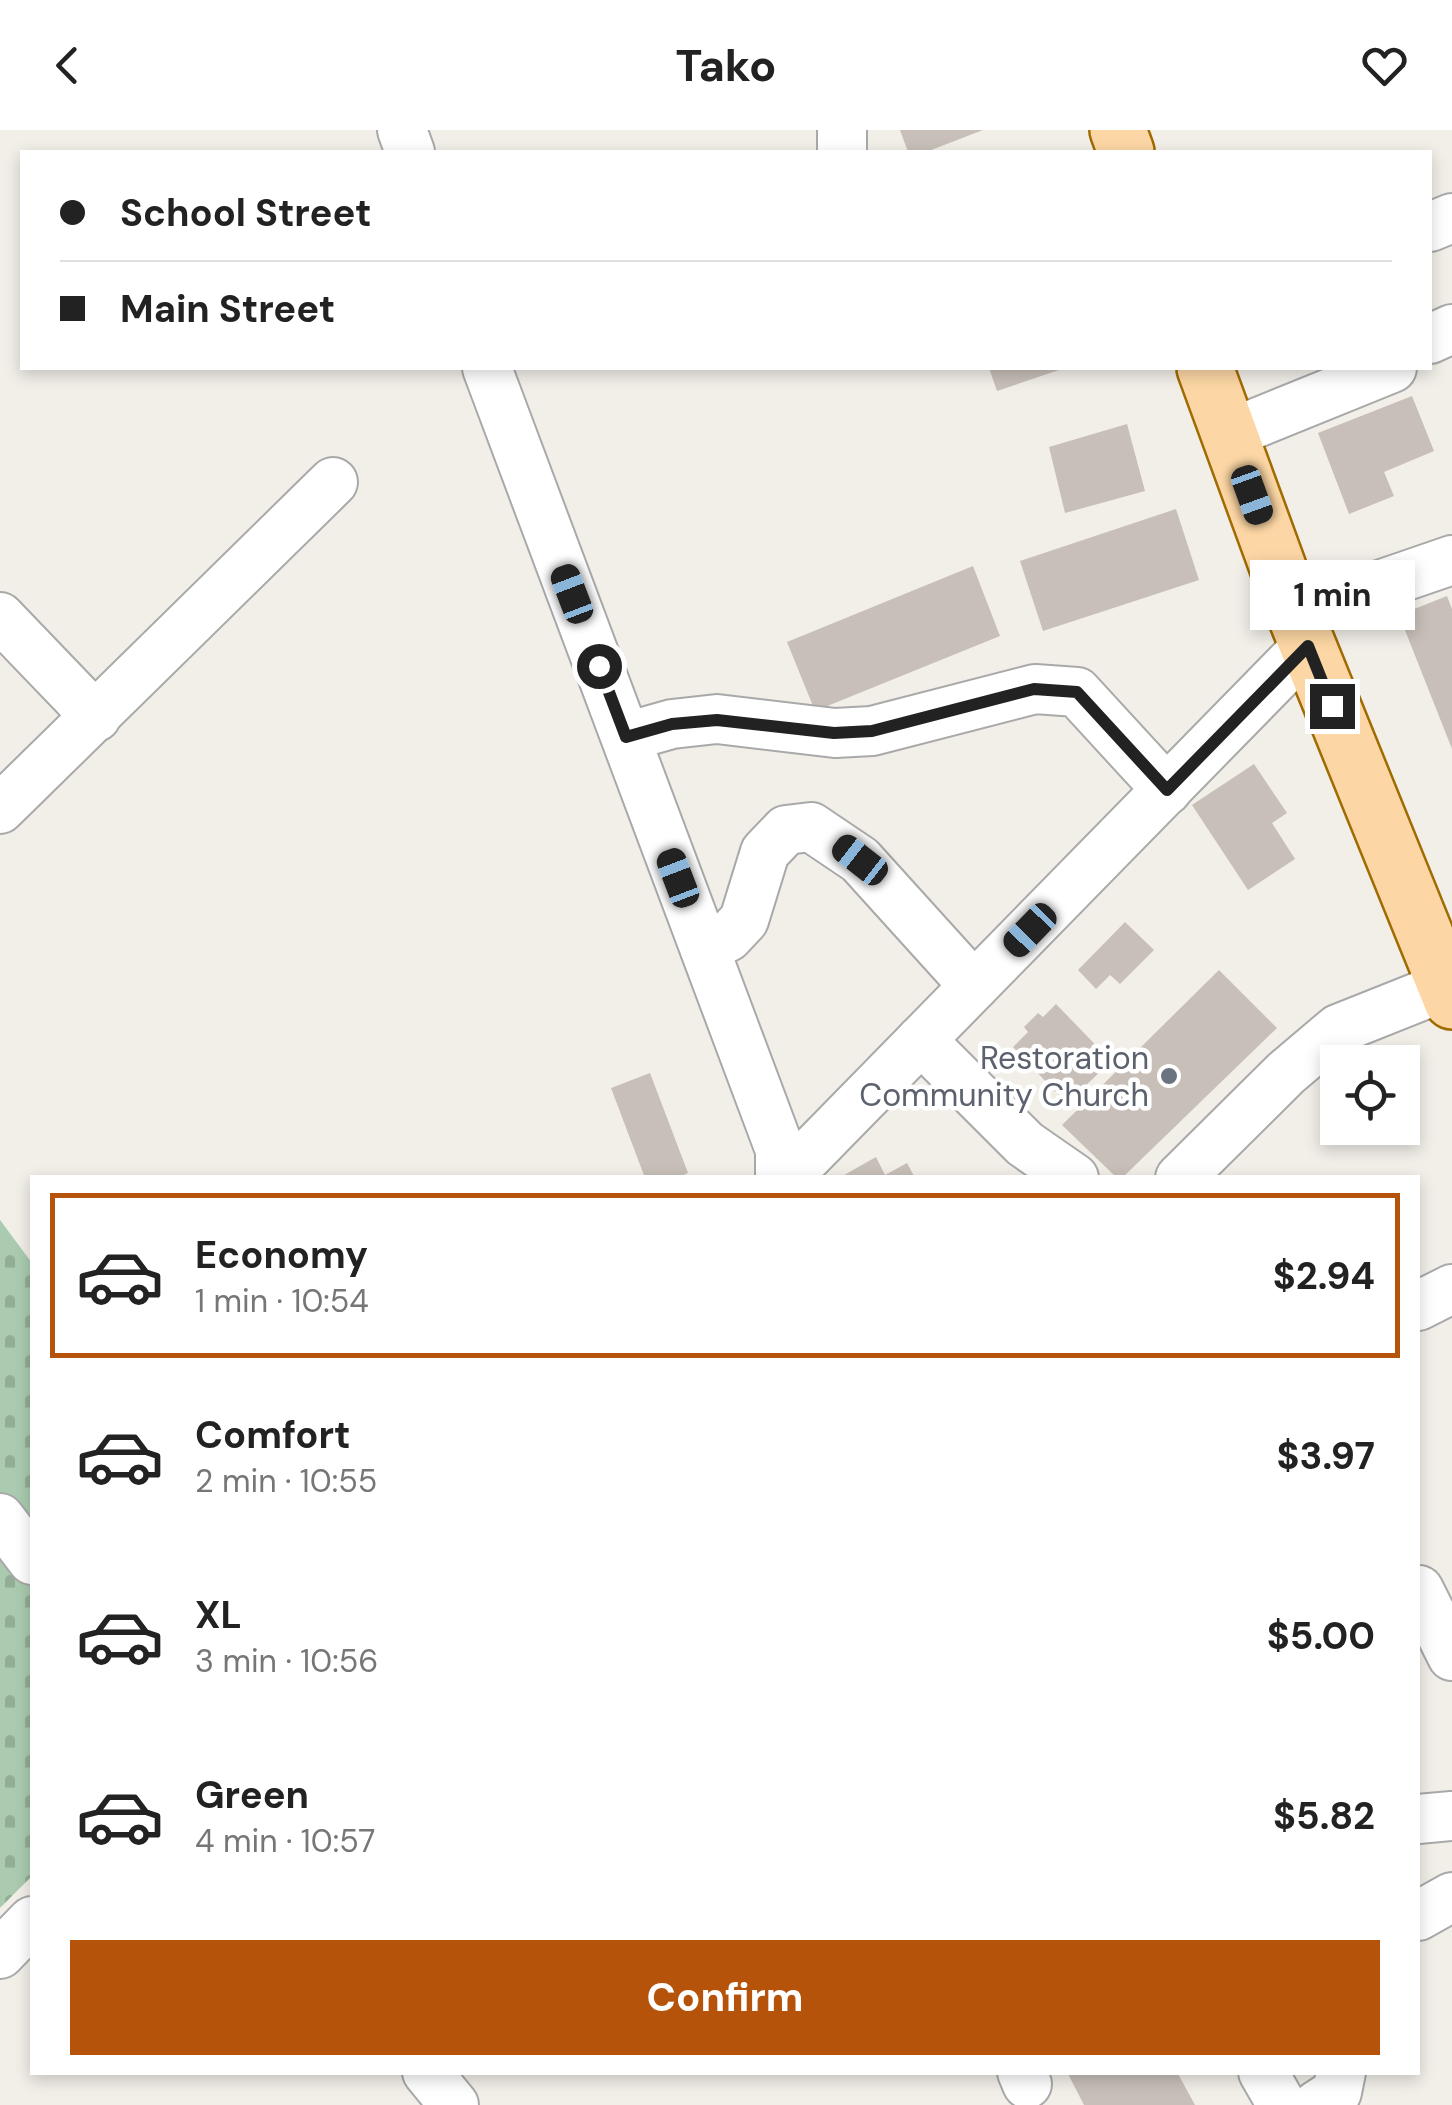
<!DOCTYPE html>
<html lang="en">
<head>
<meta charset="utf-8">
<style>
  :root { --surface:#fff; --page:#f2f2f2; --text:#222; --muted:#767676; --line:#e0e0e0; --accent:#b45309 }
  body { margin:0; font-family:"DM Sans",sans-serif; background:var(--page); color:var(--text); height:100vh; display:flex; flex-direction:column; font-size:38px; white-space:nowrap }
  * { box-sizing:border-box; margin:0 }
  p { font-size:32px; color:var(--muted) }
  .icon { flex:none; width:55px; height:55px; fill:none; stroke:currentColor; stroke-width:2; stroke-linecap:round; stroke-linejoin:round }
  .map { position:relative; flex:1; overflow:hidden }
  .panel { position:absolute; left:30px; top:1045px; width:1390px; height:900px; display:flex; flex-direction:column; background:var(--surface); border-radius:0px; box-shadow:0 5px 15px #0003 }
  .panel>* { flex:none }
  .banner { position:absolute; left:20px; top:20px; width:1412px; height:220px; border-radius:0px; box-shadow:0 5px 15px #0003; display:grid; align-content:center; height:220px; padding:0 40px; background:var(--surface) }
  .fabs { position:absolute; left:1320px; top:915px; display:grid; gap:20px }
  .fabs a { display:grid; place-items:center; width:100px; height:100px; border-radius:0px; background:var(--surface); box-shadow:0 5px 15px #0003; font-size:50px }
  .end { position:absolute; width:45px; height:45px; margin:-22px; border:12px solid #222; background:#fff; box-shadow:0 0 0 5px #fff }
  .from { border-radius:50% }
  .bubble { position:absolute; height:70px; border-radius:0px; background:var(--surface); box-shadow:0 5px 15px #0003; font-size:32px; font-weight:700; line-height:70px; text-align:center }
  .car { position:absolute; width:30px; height:60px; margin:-30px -15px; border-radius:12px; box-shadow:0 0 8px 2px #0007; background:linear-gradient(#222 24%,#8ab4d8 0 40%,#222 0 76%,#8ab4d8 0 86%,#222 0) }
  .banner b { display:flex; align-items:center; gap:35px; height:95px; font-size:38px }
  .banner b+b { border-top:2px solid var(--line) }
  .banner i { width:25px; height:25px; background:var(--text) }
  ul { padding:18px 0 0; list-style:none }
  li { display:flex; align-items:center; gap:30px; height:165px; margin:0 20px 15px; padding:0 20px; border:5px solid transparent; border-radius:0px }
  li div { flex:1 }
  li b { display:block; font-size:38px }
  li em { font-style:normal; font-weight:700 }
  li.selected { border-color:var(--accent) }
  li>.icon { width:90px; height:90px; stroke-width:1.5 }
  .primary-button { display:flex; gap:20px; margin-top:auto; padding:20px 40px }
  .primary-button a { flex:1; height:115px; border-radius:0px; background:var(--accent); color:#fff; font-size:40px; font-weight:700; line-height:115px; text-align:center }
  header { display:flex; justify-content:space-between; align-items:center; height:130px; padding:0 40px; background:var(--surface); font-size:45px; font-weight:700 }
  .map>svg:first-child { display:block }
  .cemetery { fill:url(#cemetery-stones) }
  .building { fill:#c7bfb8 }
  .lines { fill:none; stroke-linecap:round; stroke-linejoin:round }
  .minor-casing { stroke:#a9a9a9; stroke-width:52 }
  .major-casing { stroke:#a06b00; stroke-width:60 }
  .minor { stroke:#fff; stroke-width:48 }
  .major { stroke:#fcd6a4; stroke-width:55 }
  .route { stroke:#222; stroke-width:12 }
  .worship-dot { fill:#6b7280; stroke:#fff; stroke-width:4 }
  .labels { text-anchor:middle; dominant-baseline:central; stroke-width:9; stroke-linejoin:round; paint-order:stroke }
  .worship-label { font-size:32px; fill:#5b616d; stroke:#fff; text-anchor:end }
</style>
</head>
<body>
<header><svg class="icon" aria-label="back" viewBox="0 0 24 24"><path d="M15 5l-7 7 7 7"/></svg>Tako<svg class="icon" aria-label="heart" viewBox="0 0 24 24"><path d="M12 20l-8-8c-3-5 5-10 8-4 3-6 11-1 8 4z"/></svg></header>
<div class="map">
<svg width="1452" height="1975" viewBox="0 0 1452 1975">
  <defs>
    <pattern id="cemetery-stones" width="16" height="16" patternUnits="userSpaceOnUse" patternTransform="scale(2.5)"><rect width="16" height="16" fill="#aacbaf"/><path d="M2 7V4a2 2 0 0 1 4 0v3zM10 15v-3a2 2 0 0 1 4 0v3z" fill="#92ae96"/></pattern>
  </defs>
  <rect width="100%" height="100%" fill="#f2efe9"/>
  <!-- cemetery -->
  <polygon class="cemetery" points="0,1090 32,1133 32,1746 0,1778"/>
  <!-- building -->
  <g class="building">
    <polygon points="900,0 983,0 926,22 908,22"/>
    <polygon points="989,238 1065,238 997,261"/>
    <polygon points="1412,266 1434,321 1384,342 1394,366 1349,384 1318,303"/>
    <polygon points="1127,294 1145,361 1065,383 1049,317"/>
    <polygon points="1176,379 1199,450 1043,501 1020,431"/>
    <polygon points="973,436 1000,506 815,581 787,512"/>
    <polygon points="1447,466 1452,479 1452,619 1399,485"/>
    <polygon points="1254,634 1287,683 1272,693 1295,729 1248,760 1192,675"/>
    <polygon points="1125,792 1154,820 1120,854 1110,845 1096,859 1078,840"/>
    <polygon points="1219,840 1277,898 1122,1048 1117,1048 1062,995"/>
    <polygon points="1056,874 1111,931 1067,974 1013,917 1028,902 1024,897 1038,883 1043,887"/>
    <polygon points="1388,919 1395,932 1362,932"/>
    <polygon points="650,943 688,1043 677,1048 645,1048 611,958"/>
    <polygon points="1338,945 1338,985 1321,953"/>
    <polygon points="876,1027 885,1045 907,1033 915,1048 839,1048"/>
    <polygon points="1067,1942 1177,1942 1195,1975 1084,1975"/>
  </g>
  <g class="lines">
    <defs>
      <g id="minor">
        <polyline points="402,0 410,22"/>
        <polyline points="842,0 842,22"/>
        <polyline points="1430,97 1452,88"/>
        <polyline points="1430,209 1452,199"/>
        <polyline points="487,238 780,1020 780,1048"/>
        <polyline points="1229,304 1392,238"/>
        <polyline points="1295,484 1452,430"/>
        <polyline points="0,487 96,587"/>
        <polyline points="626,607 672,594 717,589 835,603 872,601 1035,559 1077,562 1167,660"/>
        <polyline points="0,679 333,352"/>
        <polyline points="705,819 728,807 744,790 765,722 786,700 811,697 860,730 974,856"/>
        <polyline points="921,910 1025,1014 1074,1048"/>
        <polyline points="786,1048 1308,515"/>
        <polyline points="1180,1048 1286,943 1338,899 1446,856"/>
        <polyline points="1418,1176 1452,1159"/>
        <polyline points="0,1388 32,1430"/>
        <polyline points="1419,1460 1452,1526"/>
        <polyline points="1418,1689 1452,1686"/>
        <polyline points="1418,1786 1452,1767"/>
        <polyline points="0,1824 32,1791"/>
        <polyline points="427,1942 454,1975"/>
        <polyline points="1022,1942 1027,1954"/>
        <polyline points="1263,1942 1282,1975"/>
        <polyline points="1317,1975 1337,1962 1341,1942"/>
      </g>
      <g id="major">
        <polyline points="1118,0 1126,22"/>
        <polyline points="1205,238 1295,484 1452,871"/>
      </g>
    </defs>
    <!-- minor casing -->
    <use href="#minor" class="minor-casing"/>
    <!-- major casing -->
    <use href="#major" class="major-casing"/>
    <!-- minor -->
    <use href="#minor" class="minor"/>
    <!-- major -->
    <use href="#major" class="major"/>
  </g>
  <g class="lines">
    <!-- route -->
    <polyline class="route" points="599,536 626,607 672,594 717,590 834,603 872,601 1034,559 1077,562 1167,660 1308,516 1332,576"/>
  </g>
  <!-- markers -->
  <circle class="worship-dot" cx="1169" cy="946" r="10"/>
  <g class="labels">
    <!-- worship labels -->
    <g class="worship-label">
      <text x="1149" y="928">Restoration<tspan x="1149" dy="37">Community Church</tspan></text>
    </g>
  </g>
</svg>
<div class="fabs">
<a><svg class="icon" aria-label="locate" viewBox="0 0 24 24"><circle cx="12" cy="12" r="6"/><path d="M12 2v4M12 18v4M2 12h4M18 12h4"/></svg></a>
</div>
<i class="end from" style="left:599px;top:536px"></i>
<i class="end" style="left:1332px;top:576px"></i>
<div class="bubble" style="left:1250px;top:430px;width:165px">1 min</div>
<i class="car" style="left:1252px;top:365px;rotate:160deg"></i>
<i class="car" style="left:572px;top:464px;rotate:339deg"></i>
<i class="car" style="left:860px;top:730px;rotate:308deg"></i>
<i class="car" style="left:678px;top:748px;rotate:339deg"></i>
<i class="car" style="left:1030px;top:800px;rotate:224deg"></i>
<div class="banner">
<b><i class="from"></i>School Street</b>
<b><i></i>Main Street</b>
</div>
<section class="panel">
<ul>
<li class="selected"><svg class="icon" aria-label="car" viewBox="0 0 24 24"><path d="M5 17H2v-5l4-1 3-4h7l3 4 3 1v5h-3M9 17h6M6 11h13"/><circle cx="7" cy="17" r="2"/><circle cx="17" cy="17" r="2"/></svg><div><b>Economy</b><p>1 min · 10:54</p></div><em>$2.94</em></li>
<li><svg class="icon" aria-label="car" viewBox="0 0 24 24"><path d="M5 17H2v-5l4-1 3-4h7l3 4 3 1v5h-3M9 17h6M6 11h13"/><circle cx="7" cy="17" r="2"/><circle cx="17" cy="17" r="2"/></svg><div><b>Comfort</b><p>2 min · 10:55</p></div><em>$3.97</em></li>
<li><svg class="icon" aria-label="car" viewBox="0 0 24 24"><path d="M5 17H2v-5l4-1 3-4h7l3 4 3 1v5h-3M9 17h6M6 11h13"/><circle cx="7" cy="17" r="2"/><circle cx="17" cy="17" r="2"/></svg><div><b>XL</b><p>3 min · 10:56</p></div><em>$5.00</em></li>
<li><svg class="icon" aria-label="car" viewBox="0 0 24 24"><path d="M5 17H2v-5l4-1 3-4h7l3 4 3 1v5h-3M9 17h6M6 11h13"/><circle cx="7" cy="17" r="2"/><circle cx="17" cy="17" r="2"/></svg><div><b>Green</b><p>4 min · 10:57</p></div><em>$5.82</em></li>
</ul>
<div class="primary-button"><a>Confirm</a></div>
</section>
</div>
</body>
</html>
